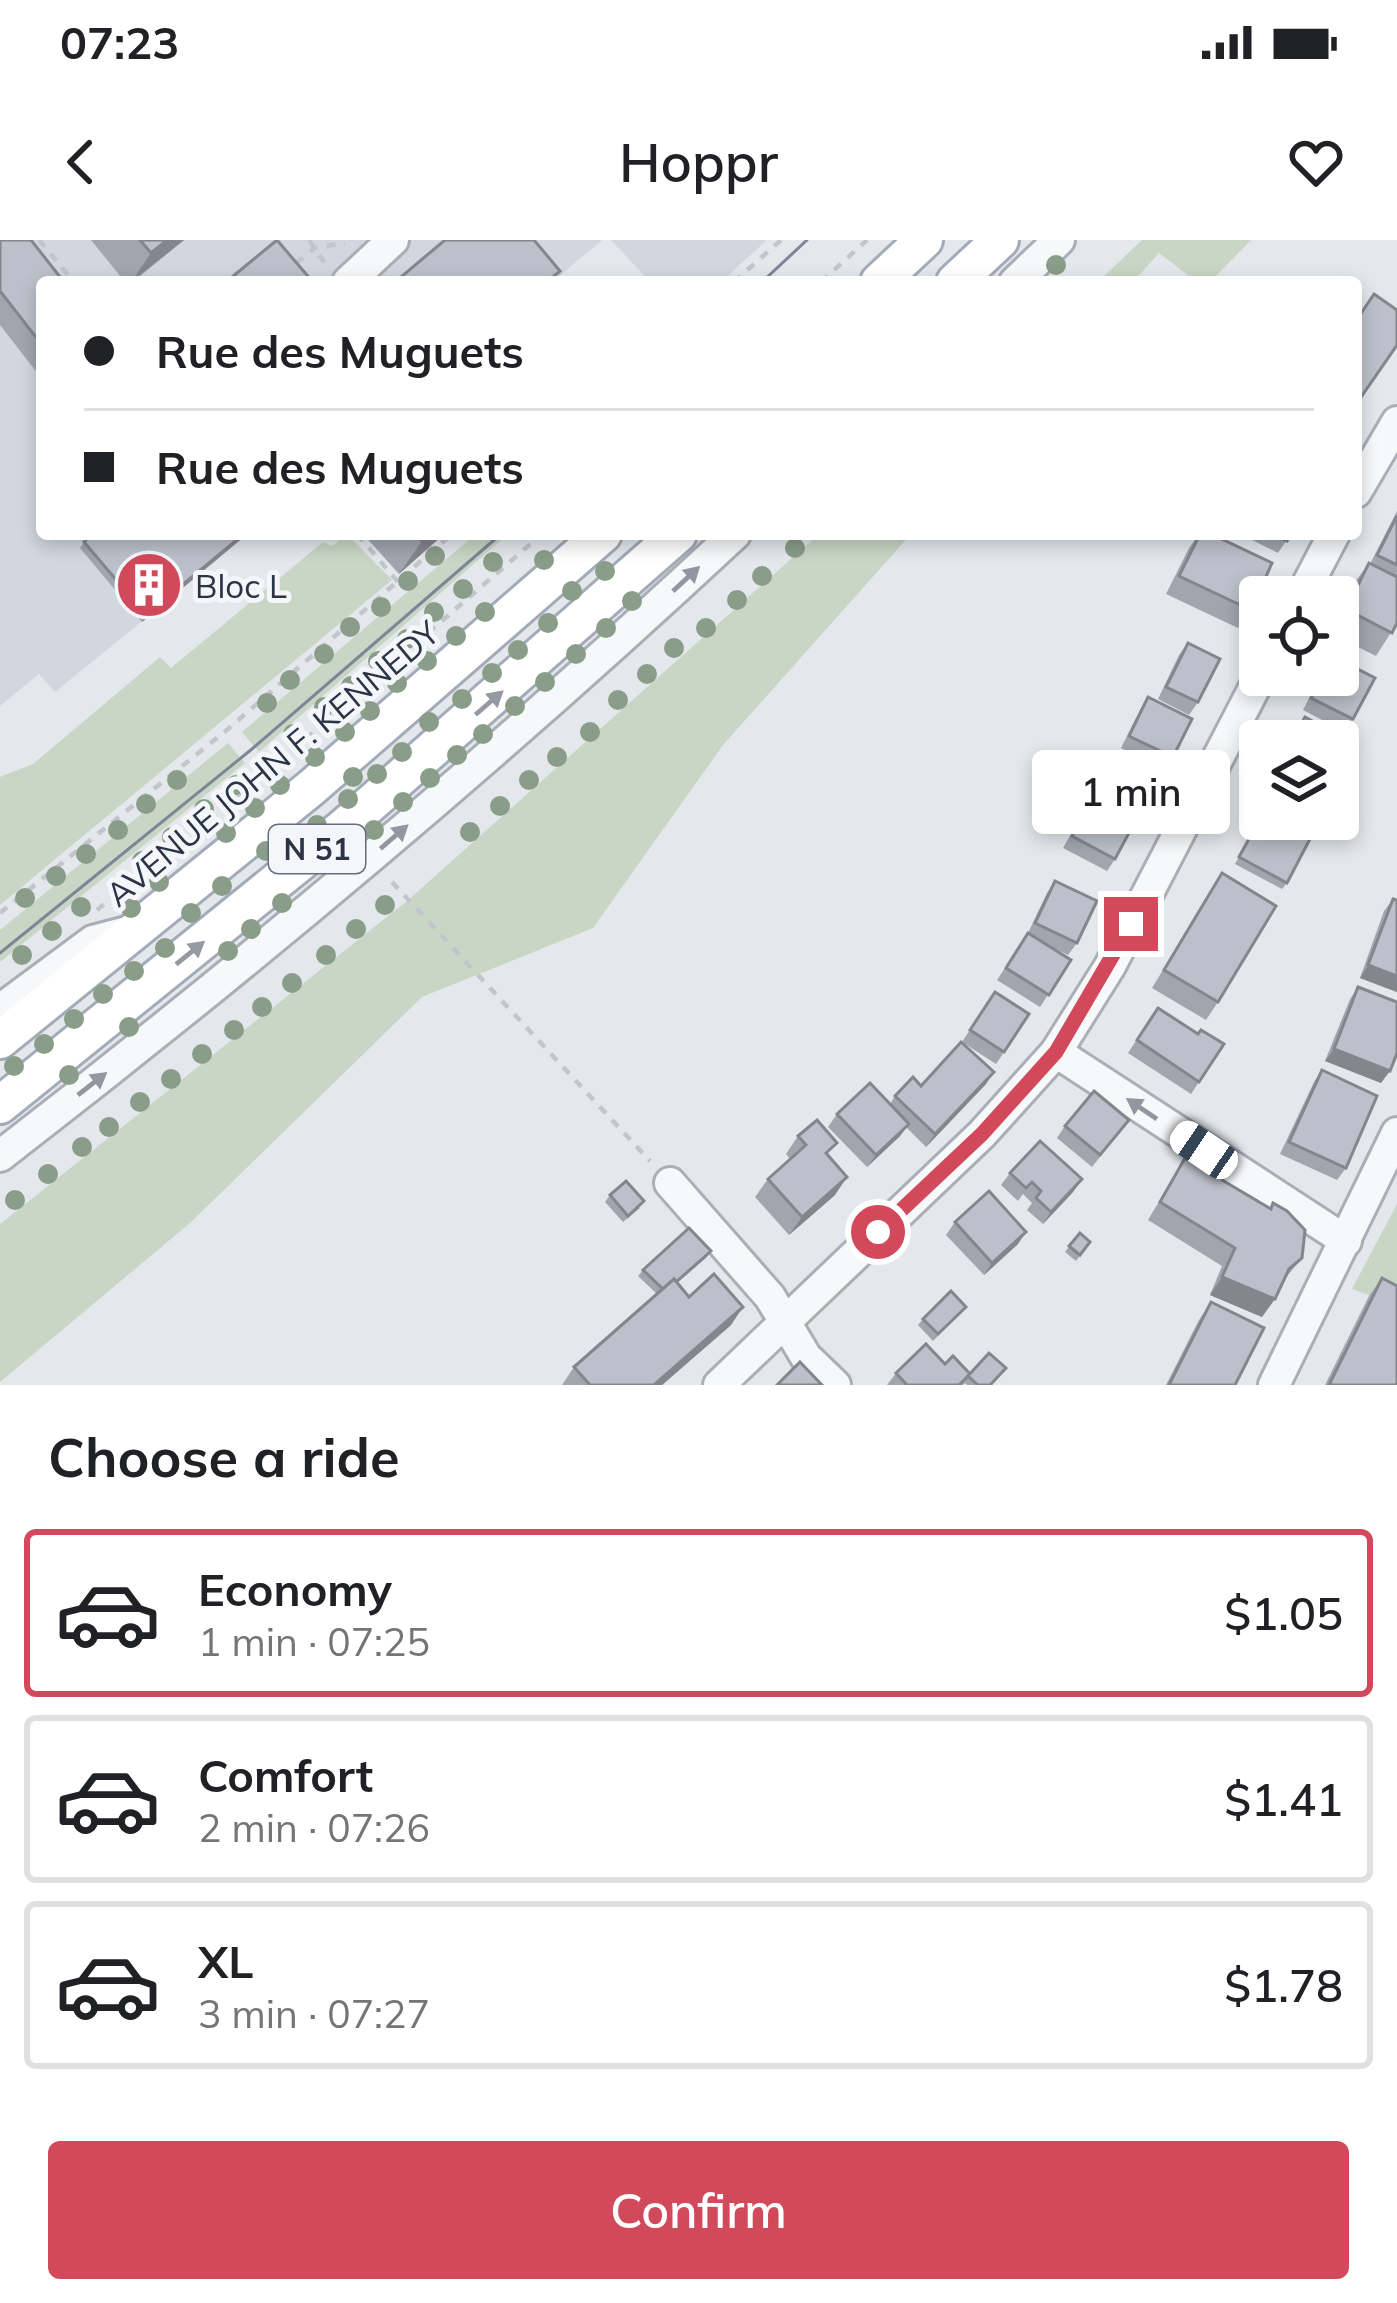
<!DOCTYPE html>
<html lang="en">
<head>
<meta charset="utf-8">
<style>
  :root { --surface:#fff; --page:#f2f2f2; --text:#202124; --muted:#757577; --line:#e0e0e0; --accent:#d1495b }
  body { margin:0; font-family:Mulish,sans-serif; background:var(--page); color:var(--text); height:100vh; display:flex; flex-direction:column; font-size:45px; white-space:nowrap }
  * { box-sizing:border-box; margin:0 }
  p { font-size:39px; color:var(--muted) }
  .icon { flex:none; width:66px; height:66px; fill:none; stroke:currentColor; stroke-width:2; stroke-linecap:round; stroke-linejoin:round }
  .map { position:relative; height:1145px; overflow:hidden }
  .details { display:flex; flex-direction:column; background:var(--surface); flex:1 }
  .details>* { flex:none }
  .hud { position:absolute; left:36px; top:36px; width:1326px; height:264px; border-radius:12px; box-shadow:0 6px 18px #0003; display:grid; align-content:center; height:264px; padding:0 48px; background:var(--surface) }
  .fabs { position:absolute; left:1239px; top:336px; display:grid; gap:24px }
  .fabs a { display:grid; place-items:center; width:120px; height:120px; border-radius:12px; background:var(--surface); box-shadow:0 6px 18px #0003; font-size:60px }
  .end { position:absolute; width:54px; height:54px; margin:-27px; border:15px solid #d1495b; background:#fff; box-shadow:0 0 0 6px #fff }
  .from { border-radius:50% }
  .bubble { position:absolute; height:84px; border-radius:12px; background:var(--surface); box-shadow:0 6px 18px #0003; font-size:39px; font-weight:600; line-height:84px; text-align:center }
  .car { position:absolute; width:36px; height:72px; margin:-36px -18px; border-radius:15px; box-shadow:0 0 9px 3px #0007; background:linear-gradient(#fff 24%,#345 0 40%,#fff 0 76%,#345 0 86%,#fff 0) }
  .hud b { display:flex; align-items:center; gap:42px; height:114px; font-size:45px }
  .hud b+b { border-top:3px solid var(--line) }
  .hud i { width:30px; height:30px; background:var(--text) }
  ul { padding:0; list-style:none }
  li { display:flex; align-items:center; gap:36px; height:168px; margin:0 24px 18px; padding:0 24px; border:6px solid var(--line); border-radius:12px }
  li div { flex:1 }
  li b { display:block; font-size:45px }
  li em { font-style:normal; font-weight:600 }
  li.on { border-color:var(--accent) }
  li>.icon { width:108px; height:108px; stroke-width:1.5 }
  h2 { padding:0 48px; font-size:54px; line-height:144px }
  .primary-button { display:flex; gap:24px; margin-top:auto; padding:24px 48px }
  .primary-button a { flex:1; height:138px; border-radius:12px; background:var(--accent); color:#fff; font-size:48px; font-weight:600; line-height:138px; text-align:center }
  .status { display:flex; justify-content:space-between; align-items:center; height:84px; padding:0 60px; background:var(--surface); direction:ltr }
  .status svg { height:33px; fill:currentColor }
  header { display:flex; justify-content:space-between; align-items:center; height:156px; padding:0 48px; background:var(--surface); font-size:54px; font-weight:600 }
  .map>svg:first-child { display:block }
  .built { fill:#d2d6de }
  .green { fill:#c9d6c5 }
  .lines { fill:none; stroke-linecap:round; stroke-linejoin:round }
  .minor-casing { stroke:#a9aeb7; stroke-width:36 }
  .major-casing { stroke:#a3abb8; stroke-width:42 }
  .path { stroke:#c2c5cb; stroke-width:4.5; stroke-dasharray:9 9; stroke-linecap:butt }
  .minor { stroke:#f7f8fa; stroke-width:30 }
  .major { stroke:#fff; stroke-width:36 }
  .tram { stroke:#7d8696; stroke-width:3 }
  .tree { fill:#899d89 }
  .wall { fill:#a1a5ae }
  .shaded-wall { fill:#83868d }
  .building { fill:#bbc0ca; stroke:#83868d; stroke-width:3 }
  .oneway { fill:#9196a0 }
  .oneway2 { fill:#959aa2 }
  .route { stroke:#d1495b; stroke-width:15 }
  .labels { text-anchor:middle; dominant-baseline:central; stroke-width:10; stroke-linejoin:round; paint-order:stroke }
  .shield { fill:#f4f6f9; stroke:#676e7b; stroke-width:3 }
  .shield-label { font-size:30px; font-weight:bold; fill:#2b3445 }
  .poi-label { font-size:33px; fill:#2b3445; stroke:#f4f6f9; text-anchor:start }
  .street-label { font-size:33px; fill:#2b3445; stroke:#f4f6f9 }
</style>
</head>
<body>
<div class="status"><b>07:23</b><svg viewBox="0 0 49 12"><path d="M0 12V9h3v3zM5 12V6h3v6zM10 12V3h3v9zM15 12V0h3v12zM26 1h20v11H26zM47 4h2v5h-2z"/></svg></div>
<header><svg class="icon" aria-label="back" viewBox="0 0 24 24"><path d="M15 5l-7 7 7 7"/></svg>Hoppr<svg class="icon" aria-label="heart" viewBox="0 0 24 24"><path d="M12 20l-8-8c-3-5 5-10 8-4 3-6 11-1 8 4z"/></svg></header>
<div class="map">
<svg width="1397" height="1145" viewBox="0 0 1397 1145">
  <rect width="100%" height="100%" fill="#e4e7ec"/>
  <!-- built -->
  <g class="built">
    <polygon points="0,0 602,0 552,42 42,42 42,294 249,294 55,452 39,434 0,466"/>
    <polygon points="611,0 767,0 721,42 650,42"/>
  </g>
  <!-- green -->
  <g class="green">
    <polygon points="1142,0 1251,0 1210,42 1197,42 1159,13 1133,42 1098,42"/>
    <polygon points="347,294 392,340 0,665 0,537 33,524 160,417 171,428 323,302 332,306"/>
    <polygon points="476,294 508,294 259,512 242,492"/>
    <polygon points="819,294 911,294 723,505 593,688 422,757 190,983 0,1142 0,984 407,661"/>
    <polygon points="228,503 245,523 0,722 0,690"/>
    <polygon points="1397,964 1397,1065 1352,1049"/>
  </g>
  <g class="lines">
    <defs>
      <g id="minor">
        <polyline points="348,42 393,0"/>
        <polyline points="1015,42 1059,0"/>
        <polyline points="1356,252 1397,182"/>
        <polyline points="1301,357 1334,294"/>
        <polyline points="0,770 93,701 131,691"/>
        <polyline points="1056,812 1346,1001"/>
        <path d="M0 916C254 720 500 513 735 294"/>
        <polyline points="670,943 770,1057 806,1117 835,1145"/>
        <polyline points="719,1145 982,894 1056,812 1110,726 1261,435"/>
        <polyline points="1274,1145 1397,893"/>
      </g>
      <g id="major">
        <polyline points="879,42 924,0"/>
        <polyline points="955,42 1000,0"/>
        <polyline points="0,800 311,548 603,294"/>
        <polyline points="0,865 344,587 678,294"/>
      </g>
    </defs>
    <!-- minor casing -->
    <use href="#minor" class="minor-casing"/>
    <!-- major casing -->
    <use href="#major" class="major-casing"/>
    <!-- path -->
    <g class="path">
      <polyline points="39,0 74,42"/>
      <polyline points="309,0 326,25"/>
      <polyline points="296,23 315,8 345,3"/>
      <polyline points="555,27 567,41"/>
      <polyline points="734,42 781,0"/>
      <polyline points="821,42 867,0"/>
      <polyline points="357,294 398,342"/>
      <polyline points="392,642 650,921"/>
      <polyline points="97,670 285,517 542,294"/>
      <polyline points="0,673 228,489 452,294"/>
    </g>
    <!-- minor -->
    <use href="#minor" class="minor"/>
    <!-- major -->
    <use href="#major" class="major"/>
    <!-- tram -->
    <g class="tram">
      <polyline points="762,42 807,0"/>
      <polyline points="0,713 252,509 501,294"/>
    </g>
  </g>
  <!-- trees -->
  <g class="tree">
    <circle cx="1056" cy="25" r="10"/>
    <circle cx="795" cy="308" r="10"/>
    <circle cx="435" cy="316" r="10"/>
    <circle cx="544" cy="320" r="10"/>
    <circle cx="493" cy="322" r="10"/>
    <circle cx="605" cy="331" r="10"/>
    <circle cx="762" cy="336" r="10"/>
    <circle cx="408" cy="341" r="10"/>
    <circle cx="463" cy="349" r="10"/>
    <circle cx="572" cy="351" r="10"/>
    <circle cx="737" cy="360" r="10"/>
    <circle cx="632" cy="361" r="10"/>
    <circle cx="381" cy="367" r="10"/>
    <circle cx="434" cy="372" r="10"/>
    <circle cx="485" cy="372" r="10"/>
    <circle cx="548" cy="383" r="10"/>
    <circle cx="350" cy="387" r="10"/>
    <circle cx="606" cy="388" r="10"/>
    <circle cx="706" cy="388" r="10"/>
    <circle cx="456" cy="396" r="10"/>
    <circle cx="407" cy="399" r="10"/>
    <circle cx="674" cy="408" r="10"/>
    <circle cx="518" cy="410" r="10"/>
    <circle cx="324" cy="414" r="10"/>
    <circle cx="576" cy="414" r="10"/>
    <circle cx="378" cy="421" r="10"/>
    <circle cx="427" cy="421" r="10"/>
    <circle cx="492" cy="433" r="10"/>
    <circle cx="647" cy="434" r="10"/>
    <circle cx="290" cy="440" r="10"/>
    <circle cx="545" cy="442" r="10"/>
    <circle cx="397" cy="443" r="10"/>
    <circle cx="351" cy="446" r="10"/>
    <circle cx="462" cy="459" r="10"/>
    <circle cx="618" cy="460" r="10"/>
    <circle cx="267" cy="463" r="10"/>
    <circle cx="515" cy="466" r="10"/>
    <circle cx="324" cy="467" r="10"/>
    <circle cx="370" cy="471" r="10"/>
    <circle cx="429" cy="482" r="10"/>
    <circle cx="345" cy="492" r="10"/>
    <circle cx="590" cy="492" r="10"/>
    <circle cx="293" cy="494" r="10"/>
    <circle cx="483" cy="494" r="10"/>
    <circle cx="402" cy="512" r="10"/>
    <circle cx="457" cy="515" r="10"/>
    <circle cx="315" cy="517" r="10"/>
    <circle cx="557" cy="517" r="10"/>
    <circle cx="377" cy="534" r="10"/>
    <circle cx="353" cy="537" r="10"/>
    <circle cx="430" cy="538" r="10"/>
    <circle cx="177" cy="540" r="10"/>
    <circle cx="529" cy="540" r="10"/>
    <circle cx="236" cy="545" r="10"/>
    <circle cx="280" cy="545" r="10"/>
    <circle cx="348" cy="559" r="10"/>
    <circle cx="403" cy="562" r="10"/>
    <circle cx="146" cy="564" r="10"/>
    <circle cx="500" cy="566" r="10"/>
    <circle cx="255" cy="568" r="10"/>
    <circle cx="204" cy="569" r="10"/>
    <circle cx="317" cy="585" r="10"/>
    <circle cx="118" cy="590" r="10"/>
    <circle cx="374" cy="590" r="10"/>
    <circle cx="470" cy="592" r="10"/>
    <circle cx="226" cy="593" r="10"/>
    <circle cx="172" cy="597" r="10"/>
    <circle cx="288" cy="609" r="10"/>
    <circle cx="266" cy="611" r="10"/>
    <circle cx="86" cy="614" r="10"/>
    <circle cx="341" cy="615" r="10"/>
    <circle cx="142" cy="621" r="10"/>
    <circle cx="56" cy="636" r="10"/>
    <circle cx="159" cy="642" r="10"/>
    <circle cx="222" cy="646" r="10"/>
    <circle cx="25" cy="658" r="10"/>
    <circle cx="282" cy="663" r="10"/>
    <circle cx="385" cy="665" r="10"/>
    <circle cx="81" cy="667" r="10"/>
    <circle cx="131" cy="668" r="10"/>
    <circle cx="191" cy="673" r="10"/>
    <circle cx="251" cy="689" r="10"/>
    <circle cx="356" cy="689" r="10"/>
    <circle cx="52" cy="691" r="10"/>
    <circle cx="165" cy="708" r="10"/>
    <circle cx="228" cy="711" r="10"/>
    <circle cx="22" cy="715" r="10"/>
    <circle cx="326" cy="715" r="10"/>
    <circle cx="134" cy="731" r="10"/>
    <circle cx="292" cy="743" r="10"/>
    <circle cx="103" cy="754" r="10"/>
    <circle cx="262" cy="767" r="10"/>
    <circle cx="74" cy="779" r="10"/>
    <circle cx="129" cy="787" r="10"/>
    <circle cx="234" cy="790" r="10"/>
    <circle cx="44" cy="804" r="10"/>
    <circle cx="202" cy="814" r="10"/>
    <circle cx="14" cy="826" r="10"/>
    <circle cx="69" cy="835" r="10"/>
    <circle cx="171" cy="839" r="10"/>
    <circle cx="140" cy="862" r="10"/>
    <circle cx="109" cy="887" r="10"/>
    <circle cx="82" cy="907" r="10"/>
    <circle cx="48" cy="934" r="10"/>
    <circle cx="15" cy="960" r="10"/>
  </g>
  <!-- wall -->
  <g class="wall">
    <polygon points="0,0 42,42 42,139 0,85"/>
    <polygon points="91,0 184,0 133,42 125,42"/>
    <polygon points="1397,271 1397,383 1376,416 1338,397 1338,375 1352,346 1369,323 1370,324"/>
    <polygon points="247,294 142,382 80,308 84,302"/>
    <polygon points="363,294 444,294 399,334"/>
    <polygon points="1199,294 1251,370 1238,388 1166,354 1189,308"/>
    <polygon points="1240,294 1291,294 1278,313"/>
    <polygon points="1188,403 1198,462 1189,475 1158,459 1179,415"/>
    <polygon points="1321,435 1338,435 1353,479 1345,492 1303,470"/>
    <polygon points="1148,457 1173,517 1164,530 1121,508 1140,470"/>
    <polygon points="1116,516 1148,566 1139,578 1094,558 1108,528"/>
    <polygon points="1092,557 1115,619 1107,631 1063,608"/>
    <polygon points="1260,577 1287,643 1282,649 1235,624"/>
    <polygon points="1222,633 1218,762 1206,780 1152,748"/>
    <polygon points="1055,641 1077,703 1068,715 1047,705 1071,720 1040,767 997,740 1027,695 1047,653"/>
    <polygon points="1393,659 1397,752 1360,738 1384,671"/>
    <polygon points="1358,747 1381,843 1325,821 1350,759"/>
    <polygon points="995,752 1029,774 996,824 962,802"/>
    <polygon points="1158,768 1198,794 1224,804 1191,854 1128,813"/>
    <polygon points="1322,830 1346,928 1337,940 1280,914 1314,842"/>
    <polygon points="986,844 926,907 906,887 900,896 867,927 828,887 837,874 890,864 895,856 921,846"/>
    <polygon points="1129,880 1092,927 1057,898 1065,886"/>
    <polygon points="798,896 828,915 835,955 789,995 755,957 768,939 790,919 786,914"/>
    <polygon points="1185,918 1270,968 1273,963 1302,1018 1283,1041 1262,1077 1210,1055 1222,1026 1148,980"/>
    <polygon points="1010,933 1082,939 1073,952 1043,984 1027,970 1032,963 1023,954 1018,961 1001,945"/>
    <polygon points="610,955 640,968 623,982 605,962"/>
    <polygon points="955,982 1018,1004 984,1035 946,995"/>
    <polygon points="1080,993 1090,1002 1076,1021 1065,1012"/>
    <polygon points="711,1011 706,1018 677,1043 689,1057 731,1085 662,1145 562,1145 574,1127 657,1054 638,1036 643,1030"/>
    <polygon points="1382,1038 1397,1145 1325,1145 1369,1056"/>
    <polygon points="1211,1062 1235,1145 1166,1145 1199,1080"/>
    <polygon points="966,1067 933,1101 918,1085 923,1079"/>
    <polygon points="945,1124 970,1134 1001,1135 992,1145 967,1145 965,1143 963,1145 887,1145 896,1133"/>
  </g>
  <!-- shaded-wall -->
  <g class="shaded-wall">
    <polygon points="167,0 184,0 131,42 151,13"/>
    <polygon points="244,294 247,294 142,382 146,375"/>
    <polygon points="430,294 444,294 399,334 422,301"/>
    <polygon points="1368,725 1397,736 1397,752 1360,738"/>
    <polygon points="1334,809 1390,831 1381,843 1325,821"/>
    <polygon points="994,832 986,844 926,907 935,894"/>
    <polygon points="909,884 900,896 867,927 876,915"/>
    <polygon points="847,937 835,955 789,995 802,977"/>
    <polygon points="1082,939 1073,952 1043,984 1051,972"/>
    <polygon points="1026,992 1018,1004 984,1035 992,1023"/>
    <polygon points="1222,1037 1275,1059 1262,1077 1210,1055"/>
    <polygon points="743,1067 731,1085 662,1145 654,1145"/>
  </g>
  <!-- building -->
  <g class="building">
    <polygon points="0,0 31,0 64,42 42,42 42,105 0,51"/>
    <polygon points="140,0 167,0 151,13"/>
    <polygon points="277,0 312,41 226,42"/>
    <polygon points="445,0 534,0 560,31 547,42 395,42"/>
    <polygon points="1374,54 1397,70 1397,105 1359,160 1356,158 1356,81"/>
    <polygon points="1397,276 1397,325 1377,315"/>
    <polygon points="93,294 244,294 146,375 84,302"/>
    <polygon points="415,294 430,294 422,301"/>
    <polygon points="1200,294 1211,294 1272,323 1251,370 1179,336"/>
    <polygon points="1273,294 1291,294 1287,301"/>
    <polygon points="1369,323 1397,337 1397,383 1392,393 1346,369"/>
    <polygon points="1188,403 1220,419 1198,462 1166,447"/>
    <polygon points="1338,419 1375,438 1353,479 1311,458 1324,435 1338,435"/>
    <polygon points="1148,457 1192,479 1173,517 1129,496"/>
    <polygon points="1305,477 1349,501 1338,521 1338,501 1292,501"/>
    <polygon points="1116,516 1161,536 1148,566 1103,545"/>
    <polygon points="1092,557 1136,580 1115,619 1072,596"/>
    <polygon points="1260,579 1287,579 1313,593 1287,643 1239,617"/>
    <polygon points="1222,633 1276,666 1218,762 1164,730"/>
    <polygon points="1055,641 1097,661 1077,703 1035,683"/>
    <polygon points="1393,659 1397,660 1397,736 1368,725"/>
    <polygon points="1028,693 1071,720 1049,755 1006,728"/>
    <polygon points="1358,747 1397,762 1397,813 1390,831 1334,809"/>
    <polygon points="995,752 1029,774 1004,812 970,790"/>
    <polygon points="1158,768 1198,794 1201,790 1224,804 1199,842 1137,800"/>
    <polygon points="961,802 994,832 935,894 895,856 913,837 921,846"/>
    <polygon points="1322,830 1377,856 1346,928 1289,902"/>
    <polygon points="870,843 909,884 876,915 837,874"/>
    <polygon points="1094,851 1129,880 1100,915 1065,886"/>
    <polygon points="817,880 837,903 826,913 847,937 802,977 768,939 806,905 798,896"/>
    <polygon points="1040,901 1082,939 1051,972 1036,958 1041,951 1032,942 1026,948 1010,933"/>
    <polygon points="1185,918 1271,969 1273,963 1287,971 1305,990 1302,1018 1289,1029 1275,1059 1222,1037 1235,1008 1160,962"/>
    <polygon points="626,941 644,961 628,976 610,955"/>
    <polygon points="989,951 1026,992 992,1023 955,982"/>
    <polygon points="689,988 711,1011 676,1042 674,1039 663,1049 643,1030"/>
    <polygon points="1080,993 1090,1002 1080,1015 1069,1006"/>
    <polygon points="714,1034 743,1067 654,1145 590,1145 574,1127 674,1039 689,1057"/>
    <polygon points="1382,1038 1397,1046 1397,1145 1329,1145"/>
    <polygon points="951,1051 966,1067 938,1094 923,1079"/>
    <polygon points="1211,1062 1264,1088 1235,1145 1169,1145"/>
    <polygon points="926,1104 945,1124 953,1116 970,1134 959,1145 907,1145 896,1133"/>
    <polygon points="989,1113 1006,1128 990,1145 978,1145 968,1136"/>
    <polygon points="800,1122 822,1145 777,1145"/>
  </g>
  <!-- one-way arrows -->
  <defs><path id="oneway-solid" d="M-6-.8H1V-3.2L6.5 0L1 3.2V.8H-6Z" transform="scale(3)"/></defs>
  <g class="oneway">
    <use href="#oneway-solid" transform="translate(686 339) rotate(-43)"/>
    <use href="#oneway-solid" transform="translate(394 597) rotate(-41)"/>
    <use href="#oneway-solid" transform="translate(92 844) rotate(-38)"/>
    <use href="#oneway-solid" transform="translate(1142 869) rotate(-146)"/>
  </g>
  <g class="oneway2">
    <use href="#oneway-solid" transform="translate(489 463) rotate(-41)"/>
    <use href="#oneway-solid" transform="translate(190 713) rotate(-39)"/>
  </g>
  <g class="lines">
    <!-- route -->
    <polyline class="route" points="878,992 982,894 1056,812 1131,684"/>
  </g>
  <!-- icons -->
  <defs>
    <symbol id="building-disc" viewBox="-11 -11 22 22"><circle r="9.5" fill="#d1495b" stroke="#f4f6f9"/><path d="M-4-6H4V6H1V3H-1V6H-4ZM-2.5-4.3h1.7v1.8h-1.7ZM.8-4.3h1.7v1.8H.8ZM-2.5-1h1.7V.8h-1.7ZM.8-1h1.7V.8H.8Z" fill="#fff"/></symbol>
  </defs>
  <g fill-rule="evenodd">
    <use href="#building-disc" x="111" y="307" width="76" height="76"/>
  </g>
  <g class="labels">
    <!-- shield labels -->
    <rect class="shield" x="269" y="585" width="96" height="48" rx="9"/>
    <g class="shield-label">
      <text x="317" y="609">N 51</text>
    </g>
    <!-- poi labels -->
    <g class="poi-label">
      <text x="195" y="345">Bloc L</text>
    </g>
    <!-- street labels -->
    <g class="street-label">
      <text transform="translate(272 523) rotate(-40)">AVENUE JOHN F. KENNEDY</text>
    </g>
  </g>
</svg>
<div class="fabs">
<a><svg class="icon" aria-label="locate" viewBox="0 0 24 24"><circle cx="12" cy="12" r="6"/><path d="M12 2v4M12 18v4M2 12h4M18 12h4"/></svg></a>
<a><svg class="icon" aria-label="layers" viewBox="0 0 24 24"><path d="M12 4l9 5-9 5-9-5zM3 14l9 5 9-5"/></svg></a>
</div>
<i class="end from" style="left:878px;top:992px"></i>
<i class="end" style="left:1131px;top:684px"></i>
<div class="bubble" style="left:1032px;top:510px;width:198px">1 min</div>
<i class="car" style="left:1204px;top:910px;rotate:304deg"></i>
<div class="hud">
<b><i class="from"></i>Rue des Muguets</b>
<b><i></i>Rue des Muguets</b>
</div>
</div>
<section class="details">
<h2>Choose a ride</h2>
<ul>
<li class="on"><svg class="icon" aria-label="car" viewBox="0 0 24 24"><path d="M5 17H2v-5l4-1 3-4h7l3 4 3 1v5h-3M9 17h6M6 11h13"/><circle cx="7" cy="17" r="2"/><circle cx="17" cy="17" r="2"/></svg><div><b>Economy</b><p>1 min · 07:25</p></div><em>$1.05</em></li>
<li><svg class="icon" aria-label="car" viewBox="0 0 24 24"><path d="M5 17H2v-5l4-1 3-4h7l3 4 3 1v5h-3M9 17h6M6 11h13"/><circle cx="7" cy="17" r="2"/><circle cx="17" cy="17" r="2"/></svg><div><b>Comfort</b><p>2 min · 07:26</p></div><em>$1.41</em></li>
<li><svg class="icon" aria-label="car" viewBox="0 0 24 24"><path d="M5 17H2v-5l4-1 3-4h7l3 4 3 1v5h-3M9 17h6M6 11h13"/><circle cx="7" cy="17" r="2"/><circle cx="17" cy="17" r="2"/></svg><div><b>XL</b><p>3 min · 07:27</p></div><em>$1.78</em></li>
</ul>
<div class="primary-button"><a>Confirm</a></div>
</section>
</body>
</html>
